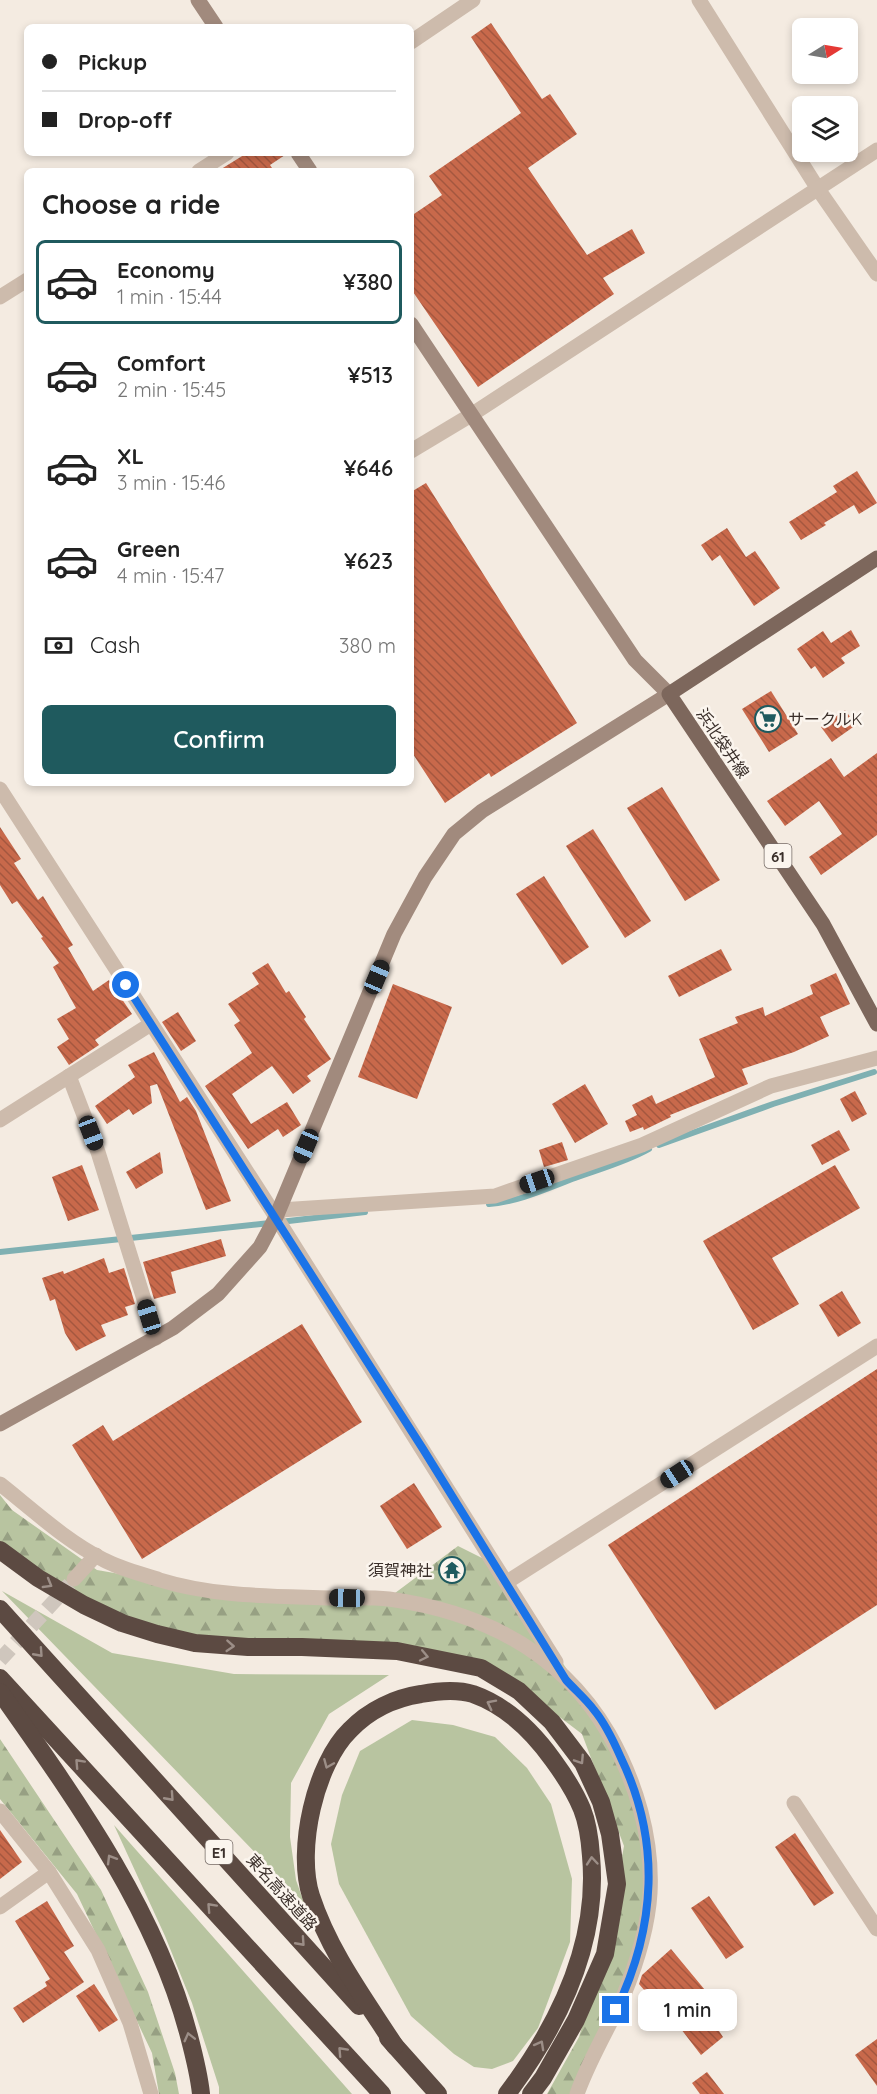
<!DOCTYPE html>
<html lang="en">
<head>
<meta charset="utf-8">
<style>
  :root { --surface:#fff; --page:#f6f6f6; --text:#222; --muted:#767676; --line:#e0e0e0; --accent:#1f5a5e }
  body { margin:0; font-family:Quicksand,"Noto Sans JP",sans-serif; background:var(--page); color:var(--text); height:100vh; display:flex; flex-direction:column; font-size:22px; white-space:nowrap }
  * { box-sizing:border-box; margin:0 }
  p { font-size:20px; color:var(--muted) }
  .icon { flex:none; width:33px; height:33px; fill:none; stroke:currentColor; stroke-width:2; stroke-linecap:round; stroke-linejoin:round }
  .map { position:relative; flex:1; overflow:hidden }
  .drawer { position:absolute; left:24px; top:168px; width:390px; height:618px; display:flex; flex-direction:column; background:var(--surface); border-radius:9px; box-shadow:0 3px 9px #0003 }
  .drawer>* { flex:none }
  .top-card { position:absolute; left:24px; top:24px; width:390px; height:132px; border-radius:9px; box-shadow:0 3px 9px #0003; display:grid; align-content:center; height:132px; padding:0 18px; background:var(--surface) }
  .needle { width:39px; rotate:79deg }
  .tools { position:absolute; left:792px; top:18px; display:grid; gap:12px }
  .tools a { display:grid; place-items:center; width:66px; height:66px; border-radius:9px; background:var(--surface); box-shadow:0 3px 9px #0003; font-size:30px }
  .end { position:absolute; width:27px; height:27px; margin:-14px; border:8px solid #1a73e8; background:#fff; box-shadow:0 0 0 3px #fff }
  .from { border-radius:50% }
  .bubble { position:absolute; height:42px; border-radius:9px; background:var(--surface); box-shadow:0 3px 9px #0003; font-size:20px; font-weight:600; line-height:42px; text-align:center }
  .car { position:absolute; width:18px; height:36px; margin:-18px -9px; border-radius:8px; box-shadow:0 0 4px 2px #0007; background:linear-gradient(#222 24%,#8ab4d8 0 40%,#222 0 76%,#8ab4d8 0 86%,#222 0) }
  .top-card b { display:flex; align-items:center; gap:21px; height:57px; font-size:22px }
  .top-card b+b { border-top:2px solid var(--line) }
  .top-card i { width:15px; height:15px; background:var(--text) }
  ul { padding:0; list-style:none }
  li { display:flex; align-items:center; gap:18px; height:84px; margin:0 12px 9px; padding:0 6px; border:3px solid transparent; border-radius:9px }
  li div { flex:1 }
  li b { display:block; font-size:22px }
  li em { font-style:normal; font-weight:600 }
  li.on { border-color:var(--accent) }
  li>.icon { width:54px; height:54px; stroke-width:1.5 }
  h2 { padding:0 18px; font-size:27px; line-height:72px }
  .pay { display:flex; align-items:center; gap:15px; height:66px; padding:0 18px; font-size:22px }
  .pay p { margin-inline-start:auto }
  .button { display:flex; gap:12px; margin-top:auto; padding:12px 18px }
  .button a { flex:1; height:69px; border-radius:9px; background:var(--accent); color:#fff; font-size:24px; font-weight:600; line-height:69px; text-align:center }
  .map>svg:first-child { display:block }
  .grass { fill:#b8c4a0 }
  .forest { fill:url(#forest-firs) }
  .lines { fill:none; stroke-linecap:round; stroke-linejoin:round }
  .stream { stroke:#7fb0b2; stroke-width:6 }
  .building { fill:url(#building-back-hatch) }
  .street-tunnel { stroke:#cfc6bd; stroke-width:15; stroke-dasharray:15 8; stroke-linecap:butt }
  .street { stroke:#cdbbac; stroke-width:15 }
  .secondary { stroke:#a18a7d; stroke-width:15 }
  .primary { stroke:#7d675c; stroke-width:15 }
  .highway { stroke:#5c4a42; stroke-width:18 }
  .oneway { stroke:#9c8e87 }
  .route { stroke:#1a73e8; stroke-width:8 }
  .labels { text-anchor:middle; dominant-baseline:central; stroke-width:5; stroke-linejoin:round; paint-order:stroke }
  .shield { fill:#fbf5ee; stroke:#756b66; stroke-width:1.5 }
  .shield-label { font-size:15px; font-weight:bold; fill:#3b302b }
  .poi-label { font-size:16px; fill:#3b302b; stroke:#fbf5ee; text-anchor:start }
  .street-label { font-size:16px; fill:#3b302b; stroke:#fbf5ee }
</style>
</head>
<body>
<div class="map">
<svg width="877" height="2094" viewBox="0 0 877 2094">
  <defs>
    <pattern id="forest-firs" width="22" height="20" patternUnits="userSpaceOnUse" patternTransform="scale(1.5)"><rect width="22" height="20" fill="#b8c4a0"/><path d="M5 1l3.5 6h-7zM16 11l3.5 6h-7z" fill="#97a083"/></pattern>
    <pattern id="building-back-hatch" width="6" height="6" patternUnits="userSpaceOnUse" patternTransform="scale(1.5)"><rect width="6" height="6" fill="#c8694b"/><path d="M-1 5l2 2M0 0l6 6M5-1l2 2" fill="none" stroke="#a4573f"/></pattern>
  </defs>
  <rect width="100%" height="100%" fill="#f4ebe1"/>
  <!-- grass -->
  <g class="grass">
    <polygon points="2,1591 112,1653 234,1674 389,1675 329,1714 291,1783 290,1837 296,1880 304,1903"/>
    <polygon points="412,1720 453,1725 495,1737 527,1768 551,1804 572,1879 570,1942 538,2028 513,2061 492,2069 474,2067 454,2054 411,2016 339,1884 331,1844 342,1795 360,1751"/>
    <polygon points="114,1825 352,2094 219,2094 219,2087 192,2003 165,1936"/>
  </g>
  <!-- forest -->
  <g class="forest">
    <polygon points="0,1495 12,1510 97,1570 229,1593 387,1599 458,1546 496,1565 596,1712 644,1826 646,1917 583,2094 547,2094 579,2037 606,1946 624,1846 582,1734 499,1671 328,1648 178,1640 84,1602 0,1541"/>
    <polygon points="0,1739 101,1890 148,1992 175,2073 179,2094 159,2094 152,2053 77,1894 0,1799"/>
  </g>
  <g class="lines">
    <!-- stream -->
    <g class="stream">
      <polyline points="659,1145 773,1104 874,1072"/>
      <path d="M489 1204C518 1202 548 1188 575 1178 600 1169 626 1162 649 1149"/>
      <polyline points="280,1222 365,1212"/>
      <polyline points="0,1252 270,1223"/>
    </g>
  </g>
  <!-- building -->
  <g class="building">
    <polygon points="491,23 542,99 550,94 577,134 528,168 587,255 632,229 645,253 603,278 614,294 478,387 411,289 411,216 442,195 429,176 521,113 471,37"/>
    <polygon points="247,153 288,153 270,165 274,171 218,171"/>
    <polygon points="857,471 877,503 859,514 854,505 824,523 826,525 801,540 789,522 837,492 833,486"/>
    <polygon points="426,483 577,723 491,777 489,773 445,803 411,751 411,492"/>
    <polygon points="727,528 746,557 755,551 780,588 754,606 720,555 712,561 701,545"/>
    <polygon points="851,630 860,646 841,658 845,663 823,678 815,666 811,669 797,649 823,631 831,643"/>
    <polygon points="771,691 798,734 769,752 742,709"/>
    <polygon points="845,710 856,725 832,742 821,727"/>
    <polygon points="877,753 877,835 821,875 809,857 842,834 819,801 785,826 767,801 831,758 844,777"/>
    <polygon points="662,787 720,880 685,901 627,808"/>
    <polygon points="0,827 21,859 14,863 38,900 43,896 73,945 68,948 93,991 109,980 132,1014 95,1040 99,1045 69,1065 57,1047 69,1039 57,1019 76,1008 53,967 59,963 41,938 43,937 17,901 12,904 0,885"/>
    <polygon points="593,829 651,921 625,938 566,846"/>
    <polygon points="544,876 589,947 562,965 516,894"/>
    <polygon points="721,949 732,970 679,997 668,976"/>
    <polygon points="268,963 286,993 289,991 306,1017 304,1019 331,1059 307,1076 311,1081 293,1094 272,1066 232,1094 251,1124 287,1102 301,1125 283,1137 278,1129 248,1149 205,1086 252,1053 234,1025 240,1021 228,1004 259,984 252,973"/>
    <polygon points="836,973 850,1004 820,1017 829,1036 794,1052 742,1069 748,1084 670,1115 671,1117 644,1130 643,1127 630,1132 625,1121 637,1115 632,1105 652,1095 656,1104 715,1077 699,1039 738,1023 735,1017 763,1007 765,1016 813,994 810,985"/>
    <polygon points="393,984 452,1007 417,1099 358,1077"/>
    <polygon points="178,1012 196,1041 181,1051 162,1022"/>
    <polygon points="154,1052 180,1102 187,1097 196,1111 231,1201 206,1210 157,1084 150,1086 152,1103 133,1115 129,1109 107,1124 95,1106 135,1077 128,1065"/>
    <polygon points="585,1084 608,1124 575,1143 552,1104"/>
    <polygon points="855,1091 867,1114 852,1122 840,1099"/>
    <polygon points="839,1130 850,1150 822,1165 811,1145"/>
    <polygon points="562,1142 568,1160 544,1167 539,1150"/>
    <polygon points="160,1152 163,1173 136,1189 126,1172"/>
    <polygon points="82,1165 99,1210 68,1221 52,1177"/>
    <polygon points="835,1165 860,1208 772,1258 799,1304 753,1330 703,1241"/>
    <polygon points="221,1239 226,1256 171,1272 176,1293 154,1299 143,1262"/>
    <polygon points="104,1258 109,1273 124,1268 135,1304 125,1307 128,1315 101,1325 106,1336 76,1351 65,1333 55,1299 50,1301 42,1278 63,1271 64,1274"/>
    <polygon points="842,1291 861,1323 838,1337 819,1305"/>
    <polygon points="302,1324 362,1422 142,1559 72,1445 103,1425 113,1441"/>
    <polygon points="877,1369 877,1605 715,1710 608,1545"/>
    <polygon points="414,1483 442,1527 407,1549 380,1506"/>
    <polygon points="0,1830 22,1862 0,1879"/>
    <polygon points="795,1833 834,1893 814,1906 775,1847"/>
    <polygon points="709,1896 744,1947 726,1959 691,1908"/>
    <polygon points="47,1901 74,1946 64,1952 84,1982 23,2023 13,2008 47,1986 45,1982 50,1979 15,1921"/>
    <polygon points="671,1949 729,2019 717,2028 723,2037 701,2055 671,2016 668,2018 639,1984 642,1975"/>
    <polygon points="94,1984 118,2020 99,2032 76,1996"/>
    <polygon points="877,2039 877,2086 855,2055"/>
    <polygon points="707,2072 724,2094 700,2094 692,2083"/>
  </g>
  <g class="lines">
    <!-- street-tunnel -->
    <polyline class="street-tunnel" points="0,1660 70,1584"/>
    <!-- street -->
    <g class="street">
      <polyline points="699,0 818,189 877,274"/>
      <polyline points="411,42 473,0"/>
      <polyline points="199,171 227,153"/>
      <polyline points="0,297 27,280"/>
      <polyline points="411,451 471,415 877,150"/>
      <polyline points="0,789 276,1217 556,1662"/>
      <polyline points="69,1076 98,1152 156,1338"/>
      <polyline points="0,1120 151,1024"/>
      <polyline points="280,1210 495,1196 642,1145 771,1086 877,1058"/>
      <path d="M0 1484C33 1510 66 1541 104 1560 121 1569 142 1574 160 1580 215 1597 273 1596 330 1598 349 1598 370 1597 389 1599 482 1612 561 1651 609 1734 636 1782 653 1838 650 1893 648 1927 636 1965 623 1997 608 2029 589 2060 577 2094"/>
      <polyline points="74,1579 96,1555"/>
      <polyline points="507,1582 877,1346"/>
      <polyline points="794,1803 877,1929"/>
      <polyline points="0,1811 49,1872 98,1950 130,2023 151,2094"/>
      <polyline points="0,1907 49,1872"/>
    </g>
    <!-- secondary -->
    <g class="secondary">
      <polyline points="198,0 216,27"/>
      <polyline points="298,153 310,171"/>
      <polyline points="0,1424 173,1328 218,1294 260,1247 276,1217 394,934 425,877 454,834 482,811 669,694 635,660 411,324"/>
    </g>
    <!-- primary -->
    <polyline class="primary" points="877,558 669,694 823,924 877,1024"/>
    <!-- highway -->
    <g class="highway">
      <polyline points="0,1550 38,1578 84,1605 122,1623 157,1634 195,1643 248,1647 302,1647 397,1651 481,1668 519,1691 552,1722 583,1763 601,1802 610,1834 617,1884 605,1954 576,2020 543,2078 531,2094"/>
      <polyline points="0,1609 359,2006"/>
      <polyline points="0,1678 382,2094"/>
      <path d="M0 1692C74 1797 156 1910 189 2036 194 2055 199 2074 201 2094"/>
      <polyline points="388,2038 438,2094"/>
      <path d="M395 2046C364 1998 329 1951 311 1896 296 1850 315 1764 350 1730 369 1710 395 1698 421 1694 437 1691 457 1689 473 1694 507 1706 533 1732 553 1760 564 1775 575 1792 582 1809 588 1824 590 1841 591 1856 599 1943 558 2026 507 2094"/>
    </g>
  </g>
  <!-- one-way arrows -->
  <defs><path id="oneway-chevron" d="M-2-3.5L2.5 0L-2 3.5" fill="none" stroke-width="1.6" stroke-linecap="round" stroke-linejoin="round" transform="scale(1.5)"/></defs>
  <g class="oneway">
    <use href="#oneway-chevron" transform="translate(48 1584) rotate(30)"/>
    <use href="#oneway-chevron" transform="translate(230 1646) rotate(4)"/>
    <use href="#oneway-chevron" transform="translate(39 1653) rotate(48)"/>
    <use href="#oneway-chevron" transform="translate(424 1656) rotate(12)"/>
    <use href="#oneway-chevron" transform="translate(491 1704) rotate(-153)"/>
    <use href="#oneway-chevron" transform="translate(580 1760) rotate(57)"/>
    <use href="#oneway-chevron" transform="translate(79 1763) rotate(-133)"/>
    <use href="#oneway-chevron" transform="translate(328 1764) rotate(113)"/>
    <use href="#oneway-chevron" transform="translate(170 1797) rotate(48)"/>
    <use href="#oneway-chevron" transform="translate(111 1859) rotate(-121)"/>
    <use href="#oneway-chevron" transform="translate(592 1861) rotate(-95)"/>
    <use href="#oneway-chevron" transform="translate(211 1907) rotate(-133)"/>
    <use href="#oneway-chevron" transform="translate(301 1942) rotate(48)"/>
    <use href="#oneway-chevron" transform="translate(189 2037) rotate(-104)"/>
    <use href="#oneway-chevron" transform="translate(540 2045) rotate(-61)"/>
    <use href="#oneway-chevron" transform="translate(342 2051) rotate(-133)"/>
  </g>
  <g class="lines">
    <!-- route -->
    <path class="route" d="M126 985 423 1449 566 1680C575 1690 586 1699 594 1710 605 1723 614 1742 621 1758 661 1841 656 1927 616 2010"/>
  </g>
  <!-- icons -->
  <defs>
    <symbol id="supermarket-ring" viewBox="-11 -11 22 22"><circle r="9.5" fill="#fbf5ee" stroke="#1f5a5e" stroke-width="1.5"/><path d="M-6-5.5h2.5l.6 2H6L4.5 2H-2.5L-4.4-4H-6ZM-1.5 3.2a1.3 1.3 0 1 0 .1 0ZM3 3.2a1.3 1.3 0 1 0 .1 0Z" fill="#1f5a5e"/></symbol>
    <symbol id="temple-ring" viewBox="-11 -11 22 22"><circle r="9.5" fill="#fbf5ee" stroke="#1f5a5e" stroke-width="1.5"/><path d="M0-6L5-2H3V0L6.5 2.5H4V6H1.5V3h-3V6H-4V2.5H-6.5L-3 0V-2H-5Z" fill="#1f5a5e"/></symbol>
  </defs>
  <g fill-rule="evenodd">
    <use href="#supermarket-ring" x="753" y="704" width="30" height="30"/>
    <use href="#temple-ring" x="437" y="1555" width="30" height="30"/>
  </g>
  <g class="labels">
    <!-- shield labels -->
    <g class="shield">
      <rect x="764.5" y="844" width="27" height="24" rx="4.5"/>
      <rect x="205.5" y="1840" width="27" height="24" rx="4.5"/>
    </g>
    <g class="shield-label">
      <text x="778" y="856">61</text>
      <text x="219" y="1852">E1</text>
    </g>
    <!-- poi labels -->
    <g class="poi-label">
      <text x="788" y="719">サークルK</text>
      <text x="432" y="1570" text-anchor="end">須賀神社</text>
    </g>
    <!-- street labels -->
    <g class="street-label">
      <text transform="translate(723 743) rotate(56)">浜北袋井線</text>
      <text transform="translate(282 1892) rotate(48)">東名高速道路</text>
    </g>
  </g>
</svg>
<div class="tools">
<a><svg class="needle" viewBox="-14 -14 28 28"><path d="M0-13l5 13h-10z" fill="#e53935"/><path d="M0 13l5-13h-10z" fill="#767676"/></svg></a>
<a><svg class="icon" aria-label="layers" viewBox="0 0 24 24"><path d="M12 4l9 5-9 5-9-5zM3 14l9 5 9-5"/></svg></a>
</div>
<i class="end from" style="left:126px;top:985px"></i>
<i class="end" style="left:616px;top:2010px"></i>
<div class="bubble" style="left:638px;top:1989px;width:99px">1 min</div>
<i class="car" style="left:377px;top:977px;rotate:23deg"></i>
<i class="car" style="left:91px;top:1133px;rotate:159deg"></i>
<i class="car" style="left:306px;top:1146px;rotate:203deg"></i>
<i class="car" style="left:537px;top:1181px;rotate:251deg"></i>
<i class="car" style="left:149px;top:1317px;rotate:343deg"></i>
<i class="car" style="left:677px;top:1474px;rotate:237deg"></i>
<i class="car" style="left:347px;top:1598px;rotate:271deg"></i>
<div class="top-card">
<b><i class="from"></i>Pickup</b>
<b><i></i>Drop-off</b>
</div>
<section class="drawer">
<h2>Choose a ride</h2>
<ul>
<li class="on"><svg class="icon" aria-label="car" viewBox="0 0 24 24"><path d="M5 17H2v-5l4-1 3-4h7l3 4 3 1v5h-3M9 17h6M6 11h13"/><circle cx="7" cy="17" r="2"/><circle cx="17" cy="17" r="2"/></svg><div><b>Economy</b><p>1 min · 15:44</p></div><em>¥380</em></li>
<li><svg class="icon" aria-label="car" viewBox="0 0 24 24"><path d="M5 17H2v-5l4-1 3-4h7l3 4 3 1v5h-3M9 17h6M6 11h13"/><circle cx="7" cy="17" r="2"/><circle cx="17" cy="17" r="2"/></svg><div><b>Comfort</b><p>2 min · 15:45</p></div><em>¥513</em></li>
<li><svg class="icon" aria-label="car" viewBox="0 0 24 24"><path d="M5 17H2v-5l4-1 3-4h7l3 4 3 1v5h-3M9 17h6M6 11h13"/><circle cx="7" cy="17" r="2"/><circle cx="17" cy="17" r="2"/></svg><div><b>XL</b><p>3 min · 15:46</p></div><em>¥646</em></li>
<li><svg class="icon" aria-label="car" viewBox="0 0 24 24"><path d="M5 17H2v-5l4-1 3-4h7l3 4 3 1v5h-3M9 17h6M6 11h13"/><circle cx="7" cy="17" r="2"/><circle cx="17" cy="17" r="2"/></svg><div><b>Green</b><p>4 min · 15:47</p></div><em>¥623</em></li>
</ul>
<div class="pay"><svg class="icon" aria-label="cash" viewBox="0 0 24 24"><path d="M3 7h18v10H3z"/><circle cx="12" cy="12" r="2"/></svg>Cash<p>380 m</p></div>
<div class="button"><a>Confirm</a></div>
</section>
</div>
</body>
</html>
